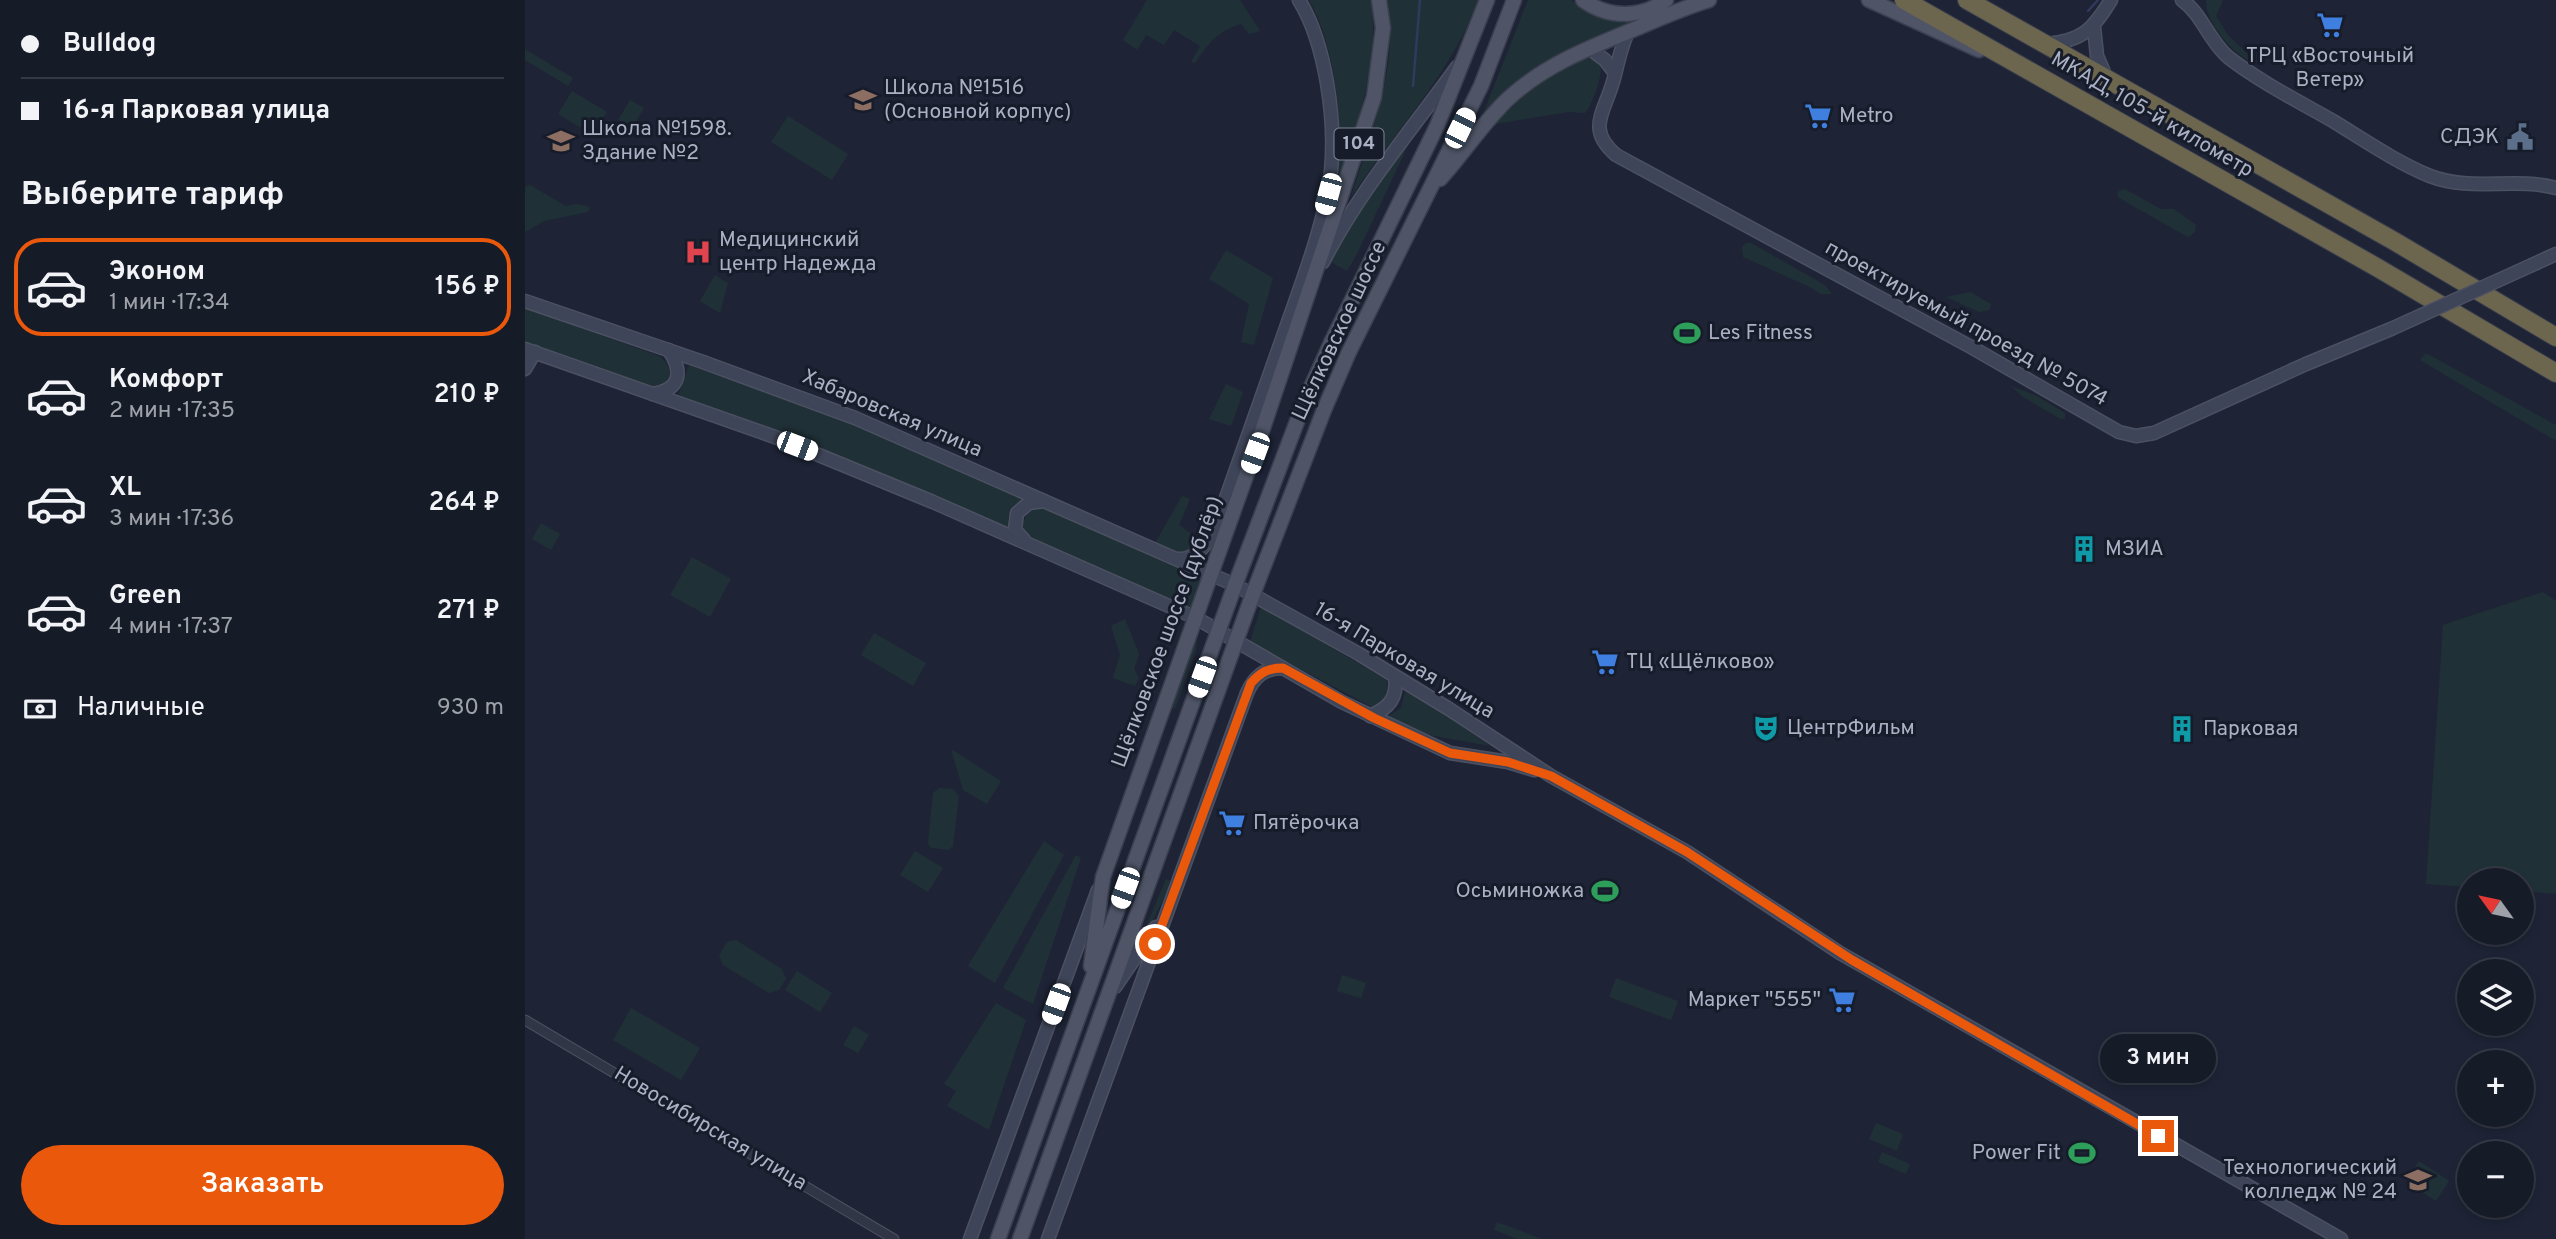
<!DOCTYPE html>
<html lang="ru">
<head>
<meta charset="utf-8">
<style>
  :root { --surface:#161b28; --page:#1f2430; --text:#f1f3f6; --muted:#9ea1a8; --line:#353945; --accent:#ea580c }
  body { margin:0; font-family:Overpass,sans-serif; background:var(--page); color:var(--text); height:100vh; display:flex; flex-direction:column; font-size:26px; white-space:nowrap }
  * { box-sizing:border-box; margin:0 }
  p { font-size:23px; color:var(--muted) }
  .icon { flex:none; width:38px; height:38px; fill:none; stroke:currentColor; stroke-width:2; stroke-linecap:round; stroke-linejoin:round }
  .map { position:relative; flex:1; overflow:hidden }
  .sheet { display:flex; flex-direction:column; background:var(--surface); width:525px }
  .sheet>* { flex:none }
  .top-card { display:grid; align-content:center; height:154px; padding:0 21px; background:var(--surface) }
  .needle { width:46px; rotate:303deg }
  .buttons { position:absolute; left:1932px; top:868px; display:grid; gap:14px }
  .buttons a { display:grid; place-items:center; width:77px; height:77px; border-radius:50%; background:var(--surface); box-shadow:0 4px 10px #0003,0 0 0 2px var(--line); font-size:35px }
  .end { position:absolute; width:32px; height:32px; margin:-16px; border:9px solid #ea580c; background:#fff; box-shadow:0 0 0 4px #fff }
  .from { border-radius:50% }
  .bubble { position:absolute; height:49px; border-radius:24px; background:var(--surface); box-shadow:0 4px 10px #0003,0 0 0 2px var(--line); font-size:23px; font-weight:600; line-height:49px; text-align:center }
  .car { position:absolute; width:21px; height:42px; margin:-21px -10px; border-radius:9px; box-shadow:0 0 5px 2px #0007; background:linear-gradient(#fff 24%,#345 0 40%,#fff 0 76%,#345 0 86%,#fff 0) }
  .top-card b { display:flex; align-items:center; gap:24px; height:66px; font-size:26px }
  .top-card b+b { border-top:2px solid var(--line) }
  .top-card i { width:18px; height:18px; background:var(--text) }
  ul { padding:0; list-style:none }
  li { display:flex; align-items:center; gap:21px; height:98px; margin:0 14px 10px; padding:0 7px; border:4px solid transparent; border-radius:28px }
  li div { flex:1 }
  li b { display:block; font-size:26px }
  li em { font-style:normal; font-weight:600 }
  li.selected { border-color:var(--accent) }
  li>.icon { width:63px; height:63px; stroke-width:1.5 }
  h2 { padding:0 21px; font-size:32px; line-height:84px }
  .pay { display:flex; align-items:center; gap:18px; height:77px; padding:0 21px; font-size:26px }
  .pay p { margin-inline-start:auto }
  .button { display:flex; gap:14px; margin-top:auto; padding:14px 21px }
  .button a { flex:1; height:80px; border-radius:42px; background:var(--accent); color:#fff; font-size:28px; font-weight:600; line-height:80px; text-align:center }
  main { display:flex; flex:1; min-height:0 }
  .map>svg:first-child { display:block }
  .green { fill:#203037 }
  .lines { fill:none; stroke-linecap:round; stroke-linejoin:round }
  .stream { stroke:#2f3a5c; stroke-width:2.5 }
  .street-casing { stroke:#4c5162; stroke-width:11 }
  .secondary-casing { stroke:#4c5162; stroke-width:15 }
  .primary-casing { stroke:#3b4050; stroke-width:17 }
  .highway-casing { stroke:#393e4d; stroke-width:20 }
  .street { stroke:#313646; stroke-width:9 }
  .secondary { stroke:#3f4559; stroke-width:12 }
  .primary { stroke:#4f5567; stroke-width:14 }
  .highway { stroke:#6d664e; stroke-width:18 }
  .secondary-bridge-casing { stroke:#4c5162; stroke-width:15; stroke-linecap:butt }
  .secondary-bridge { stroke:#3f4559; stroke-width:12 }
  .route { stroke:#ea580c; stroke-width:9 }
  .labels { text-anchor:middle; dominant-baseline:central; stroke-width:6; stroke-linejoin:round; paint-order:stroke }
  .shield { fill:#171c2a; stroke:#7f8496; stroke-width:2 }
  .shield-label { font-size:19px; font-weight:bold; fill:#abb0c4 }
  .poi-label { font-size:21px; fill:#abb0c4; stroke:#171c2a; text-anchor:start }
  .street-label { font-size:21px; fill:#abb0c4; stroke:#171c2a }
</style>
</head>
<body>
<main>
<section class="sheet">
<div class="top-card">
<b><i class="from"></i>Bulldog</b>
<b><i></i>16-я Парковая улица</b>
</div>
<h2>Выберите тариф</h2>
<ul>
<li class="selected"><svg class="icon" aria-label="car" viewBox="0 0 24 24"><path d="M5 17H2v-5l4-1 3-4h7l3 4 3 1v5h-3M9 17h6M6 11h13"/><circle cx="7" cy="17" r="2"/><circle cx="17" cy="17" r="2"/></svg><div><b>Эконом</b><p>1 мин · 17:34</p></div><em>156 ₽</em></li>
<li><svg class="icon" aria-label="car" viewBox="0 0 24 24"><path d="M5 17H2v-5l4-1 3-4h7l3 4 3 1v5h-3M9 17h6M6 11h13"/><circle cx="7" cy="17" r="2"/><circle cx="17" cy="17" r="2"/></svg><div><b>Комфорт</b><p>2 мин · 17:35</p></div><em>210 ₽</em></li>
<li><svg class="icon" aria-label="car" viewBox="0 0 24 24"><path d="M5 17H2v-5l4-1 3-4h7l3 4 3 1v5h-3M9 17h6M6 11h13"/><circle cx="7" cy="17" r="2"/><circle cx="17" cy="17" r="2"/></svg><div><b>XL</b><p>3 мин · 17:36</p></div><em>264 ₽</em></li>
<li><svg class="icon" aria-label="car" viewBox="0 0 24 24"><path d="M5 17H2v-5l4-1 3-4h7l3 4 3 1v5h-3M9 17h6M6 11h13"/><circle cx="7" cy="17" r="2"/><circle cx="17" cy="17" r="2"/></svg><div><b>Green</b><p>4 мин · 17:37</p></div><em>271 ₽</em></li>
</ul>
<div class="pay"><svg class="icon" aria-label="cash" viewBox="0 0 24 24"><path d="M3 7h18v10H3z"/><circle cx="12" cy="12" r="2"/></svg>Наличные<p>930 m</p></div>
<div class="button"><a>Заказать</a></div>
</section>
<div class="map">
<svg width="2031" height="1239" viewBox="0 0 2031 1239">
  <rect width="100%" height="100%" fill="#1e2436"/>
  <!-- green -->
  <g class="green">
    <path d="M622 0H715L735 31 724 34 716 24C693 31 683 43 670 63L666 62 675 46 649 30 639 45 621 35 612 50 598 40Z"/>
    <path d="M784 0H846C855 67 832 123 812 185 820 134 811 45 784 0Z"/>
    <path d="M863 0H954C925 74 870 132 826 197 847 131 873 70 863 0Z"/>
    <path d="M1003 0H1046L1062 12 1077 19 1109 21C1045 48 1007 62 958 114Z"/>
    <path d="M1681 0H1698L1691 16 1703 35 1728 59 1727 62C1708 54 1680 22 1681 0Z"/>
    <polygon points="0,49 48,78 43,86 0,60"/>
    <path d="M1068 55C1069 57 1074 62 1075 64 1079 73 1067 106 1060 113L1043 112 970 124C1001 91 1027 74 1068 55Z"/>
    <polygon points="47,91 82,112 68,135 33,114"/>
    <polygon points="105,100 119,108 107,128 93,120"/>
    <polygon points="263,116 323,154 307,180 246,142"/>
    <polygon points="883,139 886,139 833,252 822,271 804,261 815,237"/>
    <polygon points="5,185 41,206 53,204 65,207 63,212 19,221 0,232 0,187"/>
    <polygon points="1600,189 1636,209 1649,209 1671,225 1670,232 1663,237 1594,198 1592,194 1594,191"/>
    <polygon points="1221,243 1226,243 1300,285 1307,294 1295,294 1285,287 1218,257 1217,247"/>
    <polygon points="701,250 748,278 729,345 716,342 724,304 684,279"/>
    <polygon points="190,275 203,283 195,313 175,301"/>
    <polygon points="1445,292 1466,304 1465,310 1454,312 1421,297"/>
    <path d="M0 308 134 356C144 363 147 371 142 382L126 388 0 342Z"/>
    <polygon points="1901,353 2031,425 2031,441 1895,360"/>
    <polygon points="164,365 327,424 499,499 485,508 483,519 486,530 296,448 156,397 154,393"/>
    <polygon points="701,384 718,392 706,426 684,419"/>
    <polygon points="1486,386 1510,395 1540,413 1540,419 1534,418 1498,397"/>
    <polygon points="657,496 665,499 654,525 670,536 671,542 659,555 648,554 629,545"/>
    <polygon points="515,505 679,577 667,609 501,536 498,526 501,515"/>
    <polygon points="16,523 35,534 26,550 7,539"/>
    <polygon points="167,557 206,579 185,617 145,595"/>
    <polygon points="2018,592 2031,601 2031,894 1997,891 1997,880 1944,880 1944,887 1901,884 1918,625"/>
    <path d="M736 607 861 679C865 693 862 700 849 708L725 642Z"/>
    <polygon points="600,619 614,654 609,669 614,678 610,686 588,678 595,655 586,626"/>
    <polygon points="349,633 401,663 388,686 336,655"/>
    <polygon points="669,636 672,640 671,650 650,709 644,707"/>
    <polygon points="881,688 965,746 904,735 861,718 876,708"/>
    <polygon points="426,749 476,781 462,804 438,790"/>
    <polygon points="414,788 428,789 434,796 428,846 423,850 406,848 403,843 408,793"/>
    <polygon points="519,841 539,855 470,983 443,966"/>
    <polygon points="390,851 418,868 403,892 375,875"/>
    <polygon points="551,855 556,858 508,1004 478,988"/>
    <polygon points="641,879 647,881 624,928 622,924"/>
    <polygon points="211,940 257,969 261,979 254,990 244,993 198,965 194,955 202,942"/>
    <polygon points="272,971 307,993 295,1012 260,990"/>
    <polygon points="817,975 841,983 836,998 812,991"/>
    <polygon points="1091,978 1153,1001 1146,1020 1084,997"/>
    <polygon points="471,1003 501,1020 464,1130 422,1106 431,1091 419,1084"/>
    <polygon points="106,1008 175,1048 156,1080 88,1040"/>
    <polygon points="329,1026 344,1035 333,1053 318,1045"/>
    <polygon points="1351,1123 1378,1134 1372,1151 1344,1139"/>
    <polygon points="1357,1152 1385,1164 1381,1174 1353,1162"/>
    <polygon points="1894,1161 1924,1181 1911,1201 1881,1181"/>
    <polygon points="972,1222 1017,1239 992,1239 969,1230"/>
  </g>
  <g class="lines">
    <!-- stream -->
    <g class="stream">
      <polyline points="1563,11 1573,0"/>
      <polyline points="888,86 895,0"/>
    </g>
    <defs>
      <polyline id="street" points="0,1020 369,1239"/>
      <g id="secondary">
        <path d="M1657 0C1677 14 1684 41 1703 57 1735 82 1773 101 1808 121 1839 140 1871 162 1905 176 1946 192 1990 177 2031 188"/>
        <polyline points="1569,27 1572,56 1581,77"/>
        <path d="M1103 32C1094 51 1093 66 1087 85 1078 114 1062 130 1091 155L1446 347 1594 432 1611 436 1629 433 1781 364 1866 329"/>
        <path d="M1521 44C1558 41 1568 29 1586 0"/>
        <polyline points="1064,48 1080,60 1089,72"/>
        <path d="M798 262C834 191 886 131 932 67"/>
        <polyline points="2007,265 2031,254"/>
        <polyline points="0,301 178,362 330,418 710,585 834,654 924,709 1026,776 1162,852 1315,953 1816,1239"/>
        <polyline points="0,349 250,437 408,502 671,618 817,702 925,753 983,762 1009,770"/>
        <polyline points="0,369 10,352"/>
        <path d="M128 394C156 389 158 372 144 350"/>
        <polyline points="499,540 490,530 492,513 504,503 519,501"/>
        <path d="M653 559C670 560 681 545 689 532 714 463 738 394 762 325 779 276 800 223 806 171 811 120 801 44 774 0"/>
        <path d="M845 716C864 708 873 698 870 677"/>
        <polyline points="590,987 631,927"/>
        <polyline points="445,1239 573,890"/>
        <path d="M523 1239 722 693C729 677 739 668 758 668"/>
      </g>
      <g id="primary">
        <path d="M1058 0C1083 18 1116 19 1141 0"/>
        <polyline points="1344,0 1454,50"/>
        <path d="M915 179C939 153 958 122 984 98 1019 66 1061 49 1105 31 1131 20 1157 8 1184 0"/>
        <polyline points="566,966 578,877 737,431 849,97 858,28 854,0"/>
        <polyline points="473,1239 710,585 779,403 806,343 912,126 962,0"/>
        <polyline points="495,1239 728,594 799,410 824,352 956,86 989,0"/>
      </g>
      <g id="highway">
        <polyline points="1379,0 1853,268 2031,373"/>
        <polyline points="1442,0 1869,241 2031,337"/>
      </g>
    </defs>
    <!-- street casing -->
    <use href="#street" class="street-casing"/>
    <!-- secondary casing -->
    <use href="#secondary" class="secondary-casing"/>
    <!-- primary casing -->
    <use href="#primary" class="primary-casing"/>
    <!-- highway casing -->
    <use href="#highway" class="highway-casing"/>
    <!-- street -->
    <use href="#street" class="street"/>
    <!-- secondary -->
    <use href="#secondary" class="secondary"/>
    <!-- primary -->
    <use href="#primary" class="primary"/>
    <!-- highway -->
    <use href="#highway" class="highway"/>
    <defs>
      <polyline id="secondary-bridge" points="1866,329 2007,265"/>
    </defs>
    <!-- secondary-bridge casing -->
    <use href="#secondary-bridge" class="secondary-bridge-casing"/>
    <!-- secondary-bridge -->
    <use href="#secondary-bridge" class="secondary-bridge"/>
  </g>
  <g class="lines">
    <!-- route -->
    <path class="route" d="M630 944 726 683C736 672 743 668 758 668L849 718 925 753 983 762 1026 776 1162 852 1327 960 1633 1136"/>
  </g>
  <!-- icons -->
  <defs>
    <symbol id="supermarket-bare" viewBox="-9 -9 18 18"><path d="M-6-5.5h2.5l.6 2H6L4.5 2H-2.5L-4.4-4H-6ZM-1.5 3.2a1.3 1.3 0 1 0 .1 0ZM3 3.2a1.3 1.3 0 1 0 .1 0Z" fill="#3f7fe0" stroke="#171c2a" stroke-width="2.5" paint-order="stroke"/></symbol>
    <symbol id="school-bare" viewBox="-9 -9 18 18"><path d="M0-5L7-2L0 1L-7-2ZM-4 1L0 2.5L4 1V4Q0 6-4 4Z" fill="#8d6e63" stroke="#171c2a" stroke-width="2.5" paint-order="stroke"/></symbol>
    <symbol id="civic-bare" viewBox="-9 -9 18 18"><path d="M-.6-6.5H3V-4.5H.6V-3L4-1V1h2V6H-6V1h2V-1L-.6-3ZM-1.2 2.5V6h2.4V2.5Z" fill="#5c6f8a" stroke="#171c2a" stroke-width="2.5" paint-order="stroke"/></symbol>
    <symbol id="hospital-bare" viewBox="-9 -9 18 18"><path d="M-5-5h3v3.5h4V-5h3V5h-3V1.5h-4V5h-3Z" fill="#e0444e" stroke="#171c2a" stroke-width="2.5" paint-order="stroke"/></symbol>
    <symbol id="stadium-bare" viewBox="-9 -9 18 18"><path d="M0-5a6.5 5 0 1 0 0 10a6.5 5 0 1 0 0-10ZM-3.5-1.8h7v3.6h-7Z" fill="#2e9e5b" stroke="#171c2a" stroke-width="2.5" paint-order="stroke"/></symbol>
    <symbol id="building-bare" viewBox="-9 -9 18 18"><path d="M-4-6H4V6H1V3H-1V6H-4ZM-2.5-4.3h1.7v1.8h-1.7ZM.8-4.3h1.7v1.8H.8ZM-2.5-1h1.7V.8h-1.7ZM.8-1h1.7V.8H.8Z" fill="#0f9aa8" stroke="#171c2a" stroke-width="2.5" paint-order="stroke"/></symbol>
    <symbol id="theatre-bare" viewBox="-9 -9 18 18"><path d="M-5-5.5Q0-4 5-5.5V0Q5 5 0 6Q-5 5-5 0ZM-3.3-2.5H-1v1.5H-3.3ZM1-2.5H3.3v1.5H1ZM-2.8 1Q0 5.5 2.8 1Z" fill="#0f9aa8" stroke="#171c2a" stroke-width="2.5" paint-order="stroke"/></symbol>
    <symbol id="university-bare" viewBox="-9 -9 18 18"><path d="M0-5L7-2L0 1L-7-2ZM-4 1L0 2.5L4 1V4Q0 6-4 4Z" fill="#8d6e63" stroke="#171c2a" stroke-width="2.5" paint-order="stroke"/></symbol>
  </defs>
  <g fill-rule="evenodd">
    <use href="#supermarket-bare" x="1786" y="6" width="38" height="38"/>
    <use href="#school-bare" x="319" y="81" width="38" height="38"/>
    <use href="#supermarket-bare" x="1274" y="97" width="38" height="38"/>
    <use href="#civic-bare" x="1976" y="118" width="38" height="38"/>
    <use href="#school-bare" x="17" y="122" width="38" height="38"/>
    <use href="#hospital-bare" x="154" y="233" width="38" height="38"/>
    <use href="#stadium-bare" x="1143" y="314" width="38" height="38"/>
    <use href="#building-bare" x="1540" y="530" width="38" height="38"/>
    <use href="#supermarket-bare" x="1061" y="643" width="38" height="38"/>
    <use href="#theatre-bare" x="1222" y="709" width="38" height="38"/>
    <use href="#building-bare" x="1638" y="710" width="38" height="38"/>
    <use href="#supermarket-bare" x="688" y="804" width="38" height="38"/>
    <use href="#stadium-bare" x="1061" y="872" width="38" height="38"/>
    <use href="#supermarket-bare" x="1298" y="981" width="38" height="38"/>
    <use href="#stadium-bare" x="1538" y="1134" width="38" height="38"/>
    <use href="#university-bare" x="1874" y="1161" width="38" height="38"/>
  </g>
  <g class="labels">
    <!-- shield labels -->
    <rect class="shield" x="809.5" y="128.5" width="49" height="31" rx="5"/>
    <g class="shield-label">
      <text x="834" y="144">104</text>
    </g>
    <!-- poi labels -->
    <g class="poi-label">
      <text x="1805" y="56" text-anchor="middle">ТРЦ «Восточный<tspan x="1805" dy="24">Ветер»</tspan></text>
      <text x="359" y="88">Школа №1516<tspan x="359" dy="24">(Основной корпус)</tspan></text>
      <text x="1314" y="116">Metro</text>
      <text x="57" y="129">Школа №1598.<tspan x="57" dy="24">Здание №2</tspan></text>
      <text x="1974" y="137" text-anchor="end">СДЭК</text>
      <text x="194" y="240">Медицинский<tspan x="194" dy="24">центр Надежда</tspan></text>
      <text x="1183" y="333">Les Fitness</text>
      <text x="1580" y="549">МЗИА</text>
      <text x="1101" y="662">ТЦ «Щёлково»</text>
      <text x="1262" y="728">ЦентрФильм</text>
      <text x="1678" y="729">Парковая</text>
      <text x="728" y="823">Пятёрочка</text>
      <text x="1059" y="891" text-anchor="end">Осьминожка</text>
      <text x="1296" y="1000" text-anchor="end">Маркет "555"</text>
      <text x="1536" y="1153" text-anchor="end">Power Fit</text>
      <text x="1872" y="1168" text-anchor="end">Технологический<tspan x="1872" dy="24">колледж № 24</tspan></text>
    </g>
    <!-- street labels -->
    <g class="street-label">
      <text transform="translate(1627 115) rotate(30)">МКАД, 105-й километр</text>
      <text transform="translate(1441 324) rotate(29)">проектируемый проезд № 5074</text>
      <text transform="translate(815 331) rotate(-65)">Щёлковское шоссе</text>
      <text transform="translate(367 414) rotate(23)">Хабаровская улица</text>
      <text transform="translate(643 632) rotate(-70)">Щёлковское шоссе (дублёр)</text>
      <text transform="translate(879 661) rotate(31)">16-я Парковая улица</text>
      <text transform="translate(185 1129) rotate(31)">Новосибирская улица</text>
    </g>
  </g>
</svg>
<div class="buttons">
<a><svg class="needle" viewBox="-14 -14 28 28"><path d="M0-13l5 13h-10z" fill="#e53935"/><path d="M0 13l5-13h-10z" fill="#9ea1a8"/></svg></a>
<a><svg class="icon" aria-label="layers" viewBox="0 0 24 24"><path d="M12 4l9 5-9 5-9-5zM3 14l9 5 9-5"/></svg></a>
<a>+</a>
<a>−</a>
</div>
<i class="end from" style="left:630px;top:944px"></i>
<i class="end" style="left:1633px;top:1136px"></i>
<div class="bubble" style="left:1575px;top:1034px;width:116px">3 мин</div>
<i class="car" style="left:935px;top:128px;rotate:26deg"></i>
<i class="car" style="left:803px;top:194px;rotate:195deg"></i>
<i class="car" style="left:272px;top:446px;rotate:111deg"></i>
<i class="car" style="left:730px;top:453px;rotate:200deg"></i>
<i class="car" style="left:677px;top:677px;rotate:200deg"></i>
<i class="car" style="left:600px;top:888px;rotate:200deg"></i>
<i class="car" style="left:531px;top:1004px;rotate:200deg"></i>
</div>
</main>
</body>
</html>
